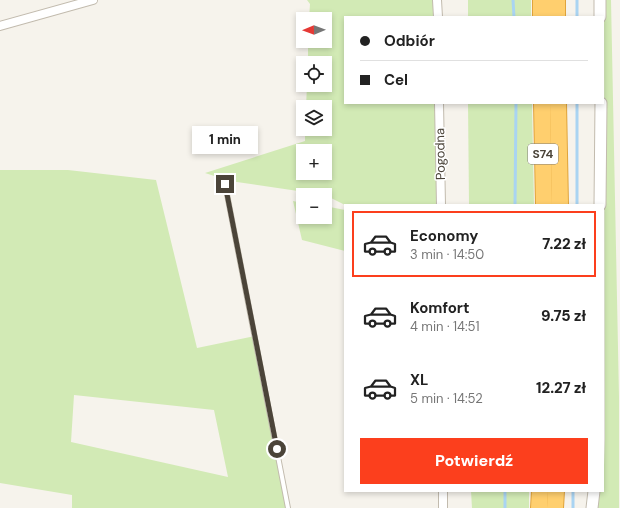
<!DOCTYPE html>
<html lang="pl">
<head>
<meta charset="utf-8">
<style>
  :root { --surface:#fff; --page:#f6f6f6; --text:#222; --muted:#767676; --line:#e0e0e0; --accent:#fc3f1d }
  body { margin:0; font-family:"DM Sans",sans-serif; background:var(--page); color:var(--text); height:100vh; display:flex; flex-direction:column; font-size:15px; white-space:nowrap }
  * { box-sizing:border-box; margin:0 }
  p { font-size:13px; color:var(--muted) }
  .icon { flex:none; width:22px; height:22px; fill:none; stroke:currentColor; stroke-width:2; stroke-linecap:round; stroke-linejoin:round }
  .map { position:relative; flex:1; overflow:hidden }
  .side { position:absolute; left:344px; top:204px; width:260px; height:288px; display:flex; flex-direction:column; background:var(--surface); border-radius:0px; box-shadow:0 2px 6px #0003 }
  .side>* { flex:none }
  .top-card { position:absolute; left:344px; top:16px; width:260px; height:88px; border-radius:0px; box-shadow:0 2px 6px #0003; display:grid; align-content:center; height:88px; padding:0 16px; background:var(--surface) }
  .needle { width:26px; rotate:269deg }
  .fabs { position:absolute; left:296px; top:12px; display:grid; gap:8px }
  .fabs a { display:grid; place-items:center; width:36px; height:36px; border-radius:0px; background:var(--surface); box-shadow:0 2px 6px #0003; font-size:20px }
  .end { position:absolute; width:18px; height:18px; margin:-9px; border:5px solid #4b4439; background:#fff; box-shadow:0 0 0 2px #fff }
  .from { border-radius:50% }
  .bubble { position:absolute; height:28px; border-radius:0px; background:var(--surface); box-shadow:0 2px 6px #0003; font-size:13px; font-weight:800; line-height:28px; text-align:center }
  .top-card b { display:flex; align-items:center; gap:14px; height:38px; font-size:15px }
  .top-card b+b { border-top:1px solid var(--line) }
  .top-card i { width:10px; height:10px; background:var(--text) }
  ul { padding:7px 0 0; list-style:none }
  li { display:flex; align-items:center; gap:12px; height:66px; margin:0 8px 6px; padding:0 8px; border:2px solid transparent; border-radius:0px }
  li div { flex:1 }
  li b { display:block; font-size:15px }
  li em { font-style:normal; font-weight:800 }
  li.on { border-color:var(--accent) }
  li>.icon { width:36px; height:36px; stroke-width:1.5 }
  .cta { display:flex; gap:8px; margin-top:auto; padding:8px 16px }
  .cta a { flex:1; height:46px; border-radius:0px; background:var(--accent); color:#fff; font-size:16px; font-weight:800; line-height:46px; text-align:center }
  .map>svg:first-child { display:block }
  .grass { fill:#d2eab5; fill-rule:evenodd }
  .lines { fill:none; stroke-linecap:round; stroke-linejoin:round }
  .stream { stroke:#a9d4f2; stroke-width:3 }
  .service-casing { stroke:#c2bbae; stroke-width:6 }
  .minor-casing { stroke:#c2bbae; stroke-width:10 }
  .tertiary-casing { stroke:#c2bbae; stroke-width:13 }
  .motorway-casing { stroke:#e0a43c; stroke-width:18 }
  .service { stroke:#fff; stroke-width:4 }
  .minor { stroke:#fff; stroke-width:8 }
  .tertiary { stroke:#fff; stroke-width:11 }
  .motorway { stroke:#ffcf6e; stroke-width:16 }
  .route { stroke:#4b4439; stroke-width:5 }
  .labels { text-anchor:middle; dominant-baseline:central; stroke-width:3; stroke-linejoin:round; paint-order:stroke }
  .shield { fill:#fff; stroke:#817c74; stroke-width:1 }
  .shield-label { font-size:12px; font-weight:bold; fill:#4b4439 }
  .street-label { font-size:13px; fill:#4b4439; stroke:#fff }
</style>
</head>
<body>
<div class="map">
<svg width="620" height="508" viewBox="0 0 620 508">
  <rect width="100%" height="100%" fill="#f6f3ec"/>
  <!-- grass -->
  <g class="grass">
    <path d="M307 0H437L438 17H345V103H439L441 205H345L325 195 230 181 205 173 305 141V129H325V107H306L307 85H325V63H308V41H325V19H309L310 4ZM303 151H325V173H303Z"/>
    <rect x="468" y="0" width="63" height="17"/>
    <polygon points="604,0 611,0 619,397 619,508 597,508 599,491 603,491 605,439"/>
    <polygon points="468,103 532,103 534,205 469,205"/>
    <path d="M0 170H68L156 180 197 348 255 336 288 508H72V495L0 483ZM74 395 214 410 228 477 71 442Z"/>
    <polygon points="293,201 303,203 303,217 325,217 325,206 345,210 345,251 302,240"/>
    <polygon points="471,491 529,491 529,508 472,508"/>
  </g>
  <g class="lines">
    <!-- stream -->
    <g class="stream">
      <polyline points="513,0 514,17"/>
      <polyline points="577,17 577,0"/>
      <polyline points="577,103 577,205"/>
      <polyline points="515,205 516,103"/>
      <polyline points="505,508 505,491"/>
      <polyline points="573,508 573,491"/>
    </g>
    <defs>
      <polyline id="service" points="225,184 288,508"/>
      <g id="minor">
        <polyline points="437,0 438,17"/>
        <polyline points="0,26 93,0"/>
        <polyline points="439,103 441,205"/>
        <polyline points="443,491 443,508"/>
      </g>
      <g id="tertiary">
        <polyline points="600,0 600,17"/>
        <polyline points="600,205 601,103"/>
        <polyline points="592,508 594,491"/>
      </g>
      <g id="motorway">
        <polyline points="541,17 541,0"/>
        <polyline points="557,17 557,0"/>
        <polyline points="542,103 544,205"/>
        <polyline points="558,103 560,205"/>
        <polyline points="539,508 540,491"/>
        <polyline points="555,508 556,491"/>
      </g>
    </defs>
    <!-- service casing -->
    <use href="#service" class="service-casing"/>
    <!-- minor casing -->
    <use href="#minor" class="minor-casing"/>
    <!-- tertiary casing -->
    <use href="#tertiary" class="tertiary-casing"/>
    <!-- motorway casing -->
    <use href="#motorway" class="motorway-casing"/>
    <!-- service -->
    <use href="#service" class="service"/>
    <!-- minor -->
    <use href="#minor" class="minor"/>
    <!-- tertiary -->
    <use href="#tertiary" class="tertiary"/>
    <!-- motorway -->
    <use href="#motorway" class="motorway"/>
  </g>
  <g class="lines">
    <!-- route -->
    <polyline class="route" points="225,184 277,449"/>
  </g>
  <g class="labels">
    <!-- shield labels -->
    <rect class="shield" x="528" y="144" width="30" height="20" rx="3"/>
    <g class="shield-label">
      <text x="543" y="154">S74</text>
    </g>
    <!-- street labels -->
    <g class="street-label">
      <text transform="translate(440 154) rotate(-91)">Pogodna</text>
    </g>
  </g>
</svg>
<div class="fabs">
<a><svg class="needle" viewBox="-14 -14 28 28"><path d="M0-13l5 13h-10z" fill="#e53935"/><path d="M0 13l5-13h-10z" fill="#767676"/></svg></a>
<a><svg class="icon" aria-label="locate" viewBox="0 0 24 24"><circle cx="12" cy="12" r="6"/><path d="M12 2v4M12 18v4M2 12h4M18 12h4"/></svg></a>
<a><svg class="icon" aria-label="layers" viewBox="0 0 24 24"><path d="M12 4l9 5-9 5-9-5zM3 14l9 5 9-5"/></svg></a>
<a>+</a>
<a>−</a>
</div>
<i class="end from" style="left:277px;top:449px"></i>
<i class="end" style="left:225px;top:184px"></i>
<div class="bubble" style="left:192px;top:126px;width:66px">1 min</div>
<div class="top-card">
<b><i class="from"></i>Odbiór</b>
<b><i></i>Cel</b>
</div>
<section class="side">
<ul>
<li class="on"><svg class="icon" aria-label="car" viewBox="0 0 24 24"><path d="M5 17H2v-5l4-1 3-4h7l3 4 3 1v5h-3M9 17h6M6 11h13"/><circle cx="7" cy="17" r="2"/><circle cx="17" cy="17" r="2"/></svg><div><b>Economy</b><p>3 min · 14:50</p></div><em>7.22 zł</em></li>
<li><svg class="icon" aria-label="car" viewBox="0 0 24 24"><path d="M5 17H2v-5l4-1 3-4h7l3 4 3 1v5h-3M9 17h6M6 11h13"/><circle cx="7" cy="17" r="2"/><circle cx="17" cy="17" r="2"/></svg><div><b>Komfort</b><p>4 min · 14:51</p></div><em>9.75 zł</em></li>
<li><svg class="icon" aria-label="car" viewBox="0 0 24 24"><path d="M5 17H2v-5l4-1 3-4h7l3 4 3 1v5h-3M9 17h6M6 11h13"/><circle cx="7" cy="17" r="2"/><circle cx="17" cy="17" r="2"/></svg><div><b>XL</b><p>5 min · 14:52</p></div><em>12.27 zł</em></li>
</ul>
<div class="cta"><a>Potwierdź</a></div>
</section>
</div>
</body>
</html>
